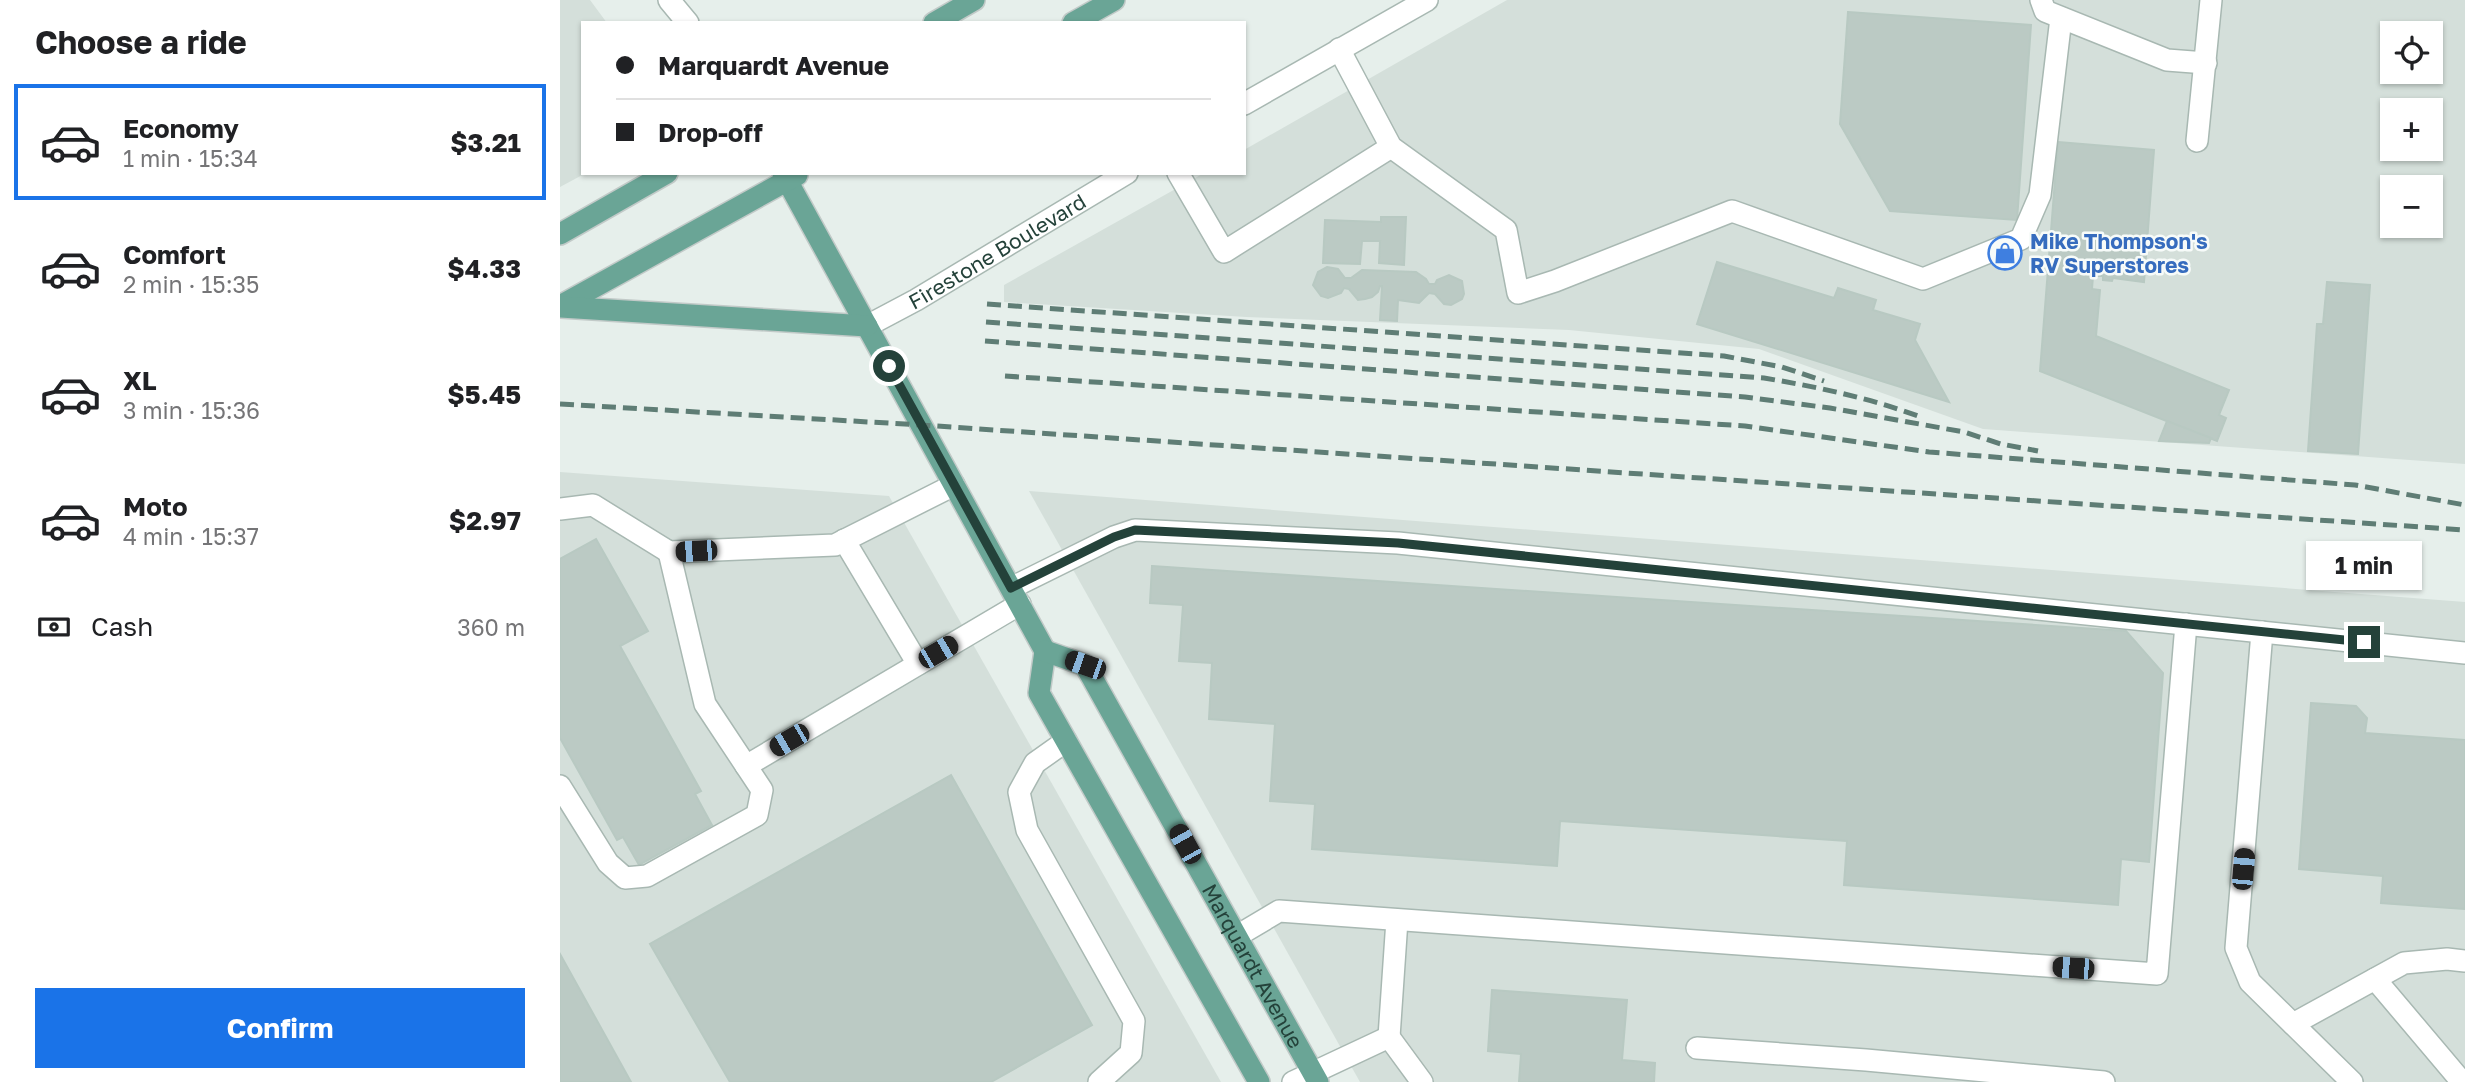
<!DOCTYPE html>
<html lang="en">
<head>
<meta charset="utf-8">
<style>
  :root { --surface:#fff; --page:#f6f6f6; --text:#202124; --muted:#757577; --line:#e0e0e0; --accent:#1a73e8 }
  body { margin:0; font-family:"Golos Text",sans-serif; background:var(--page); color:var(--text); height:100vh; display:flex; flex-direction:column; font-size:26px; white-space:nowrap }
  * { box-sizing:border-box; margin:0 }
  p { font-size:23px; color:var(--muted) }
  .icon { flex:none; width:38px; height:38px; fill:none; stroke:currentColor; stroke-width:2; stroke-linecap:round; stroke-linejoin:round }
  .map { position:relative; flex:1; overflow:hidden }
  .panel { display:flex; flex-direction:column; background:var(--surface); width:560px }
  .panel>* { flex:none }
  .banner { position:absolute; left:21px; top:21px; width:665px; height:154px; border-radius:0px; box-shadow:0 2px 5px #0004; display:grid; align-content:center; height:154px; padding:0 35px; background:var(--surface) }
  .controls { position:absolute; left:1820px; top:21px; display:grid; gap:14px }
  .controls a { display:grid; place-items:center; width:63px; height:63px; border-radius:0px; background:var(--surface); box-shadow:0 2px 5px #0004; font-size:35px }
  .end { position:absolute; width:32px; height:32px; margin:-16px; border:9px solid #24423a; background:#fff; box-shadow:0 0 0 4px #fff }
  .from { border-radius:50% }
  .bubble { position:absolute; height:49px; border-radius:0px; background:var(--surface); box-shadow:0 2px 5px #0004; font-size:23px; font-weight:700; line-height:49px; text-align:center }
  .car { position:absolute; width:21px; height:42px; margin:-21px -10px; border-radius:9px; box-shadow:0 0 5px 2px #0007; background:linear-gradient(#222 24%,#8ab4d8 0 40%,#222 0 76%,#8ab4d8 0 86%,#222 0) }
  .banner b { display:flex; align-items:center; gap:24px; height:66px; font-size:26px }
  .banner b+b { border-top:2px solid var(--line) }
  .banner i { width:18px; height:18px; background:var(--text) }
  ul { padding:0; list-style:none }
  li { display:flex; align-items:center; gap:21px; height:116px; margin:0 14px 10px; padding:0 21px; border:4px solid transparent; border-radius:0px }
  li div { flex:1 }
  li b { display:block; font-size:26px }
  li em { font-style:normal; font-weight:700 }
  li.on { border-color:var(--accent) }
  li>.icon { width:63px; height:63px; stroke-width:1.5 }
  h2 { padding:0 35px; font-size:32px; line-height:84px }
  .pay { display:flex; align-items:center; gap:18px; height:77px; padding:0 35px; font-size:26px }
  .pay p { margin-inline-start:auto }
  .primary-button { display:flex; gap:14px; margin-top:auto; padding:14px 35px }
  .primary-button a { flex:1; height:80px; border-radius:0px; background:var(--accent); color:#fff; font-size:28px; font-weight:700; line-height:80px; text-align:center }
  main { display:flex; flex:1; min-height:0 }
  .map>svg:first-child { display:block }
  .built { fill:#d4dfda; fill-rule:evenodd }
  .building { fill:#bbcac4; stroke:#b8c9c2; stroke-width:2 }
  .lines { fill:none; stroke-linecap:round; stroke-linejoin:round }
  .minor-casing { stroke:#a8b8b2; stroke-width:24 }
  .major-casing { stroke:#c2cac8; stroke-width:24 }
  .minor { stroke:#fff; stroke-width:21 }
  .major { stroke:#6aa596; stroke-width:21 }
  .rail { stroke:#5f7d75; stroke-width:5; stroke-dasharray:14 7; stroke-linecap:butt }
  .route { stroke:#24423a; stroke-width:9 }
  .labels { text-anchor:middle; dominant-baseline:central; stroke-width:5; stroke-linejoin:round; paint-order:stroke }
  .shop-label { font-size:21px; font-weight:bold; fill:#366cbe; stroke:#f7fbf9; text-anchor:start }
  .street-label { font-size:21px; fill:#24423a; stroke:#f7fbf9 }
</style>
</head>
<body>
<main>
<section class="panel">
<h2>Choose a ride</h2>
<ul>
<li class="on"><svg class="icon" aria-label="car" viewBox="0 0 24 24"><path d="M5 17H2v-5l4-1 3-4h7l3 4 3 1v5h-3M9 17h6M6 11h13"/><circle cx="7" cy="17" r="2"/><circle cx="17" cy="17" r="2"/></svg><div><b>Economy</b><p>1 min · 15:34</p></div><em>$3.21</em></li>
<li><svg class="icon" aria-label="car" viewBox="0 0 24 24"><path d="M5 17H2v-5l4-1 3-4h7l3 4 3 1v5h-3M9 17h6M6 11h13"/><circle cx="7" cy="17" r="2"/><circle cx="17" cy="17" r="2"/></svg><div><b>Comfort</b><p>2 min · 15:35</p></div><em>$4.33</em></li>
<li><svg class="icon" aria-label="car" viewBox="0 0 24 24"><path d="M5 17H2v-5l4-1 3-4h7l3 4 3 1v5h-3M9 17h6M6 11h13"/><circle cx="7" cy="17" r="2"/><circle cx="17" cy="17" r="2"/></svg><div><b>XL</b><p>3 min · 15:36</p></div><em>$5.45</em></li>
<li><svg class="icon" aria-label="car" viewBox="0 0 24 24"><path d="M5 17H2v-5l4-1 3-4h7l3 4 3 1v5h-3M9 17h6M6 11h13"/><circle cx="7" cy="17" r="2"/><circle cx="17" cy="17" r="2"/></svg><div><b>Moto</b><p>4 min · 15:37</p></div><em>$2.97</em></li>
</ul>
<div class="pay"><svg class="icon" aria-label="cash" viewBox="0 0 24 24"><path d="M3 7h18v10H3z"/><circle cx="12" cy="12" r="2"/></svg>Cash<p>360 m</p></div>
<div class="primary-button"><a>Confirm</a></div>
</section>
<div class="map">
<svg width="1905" height="1082" viewBox="0 0 1905 1082">
  <rect width="100%" height="100%" fill="#e6efeb"/>
  <!-- built -->
  <g class="built">
    <polygon points="0,0 30,0 47,23 23,23 23,173 26,173 0,187"/>
    <path d="M947 0H1905V464L1423 429 1199 349 1009 330 686 317 444 302V285L644 173H684V150ZM1832 33H1871V72H1832ZM1832 110H1871V149H1832ZM1832 187H1871V226H1832Z"/>
    <polygon points="0,472 329,496 661,1082 0,1082"/>
    <polygon points="469,491 1905,602 1905,1082 800,1082"/>
  </g>
  <!-- building -->
  <g class="building">
    <polygon points="1288,12 1471,25 1457,220 1330,211 1280,124"/>
    <polygon points="1498,142 1594,150 1584,282 1553,278 1552,281 1543,280 1543,276 1533,276 1532,289 1540,290 1536,336 1669,390 1659,415 1666,418 1657,441 1480,371"/>
    <polygon points="821,217 846,217 844,265 819,263 820,241 802,241 800,264 763,263 765,220 821,222"/>
    <polygon points="1157,262 1274,298 1278,288 1316,300 1313,310 1360,324 1355,340 1389,402 1137,324"/>
    <polygon points="767,267 778,269 785,278 791,278 802,270 856,272 866,279 869,284 875,284 877,280 889,275 902,281 904,294 902,299 891,305 884,304 875,294 869,293 859,303 838,300 837,321 820,320 822,286 820,286 818,292 812,297 805,299 798,300 789,289 784,288 781,293 768,298 761,296 753,285 758,272"/>
    <polygon points="1767,282 1810,285 1798,454 1748,451 1757,324 1763,324"/>
    <polygon points="1607,421 1651,438 1649,443 1599,441"/>
    <polygon points="36,539 88,631 60,646 141,791 135,794 152,825 79,865 63,837 57,840 0,738 0,559"/>
    <polygon points="592,566 1566,631 1603,673 1589,862 1561,859 1558,905 1284,885 1287,841 1000,821 997,866 752,849 755,804 710,801 715,724 649,719 652,663 619,661 623,605 590,603"/>
    <polygon points="1751,703 1796,706 1807,718 1805,733 1905,740 1905,909 1821,903 1823,876 1739,869"/>
    <polygon points="391,775 532,1025 431,1082 170,1082 90,944"/>
    <polygon points="0,954 71,1082 0,1082"/>
    <polygon points="932,990 1067,1000 1062,1060 1095,1063 1094,1082 959,1082 961,1054 928,1051"/>
  </g>
  <g class="lines">
    <defs>
      <g id="minor">
        <polyline points="109,0 128,23"/>
        <polyline points="1481,0 1485,11 1607,60 1646,63"/>
        <polyline points="779,49 831,147 946,230 958,293 995,281 1172,211 1363,279 1461,239 1480,195 1501,18"/>
        <polyline points="684,104 867,0"/>
        <polyline points="1637,141 1651,0"/>
        <polyline points="618,173 664,252 831,147"/>
        <path id="s1" d="M307 326 356 300 567 173"/>
        <polyline points="0,509 33,505 109,552 275,545 394,485"/>
        <polyline points="284,540 358,664"/>
        <polyline points="451,588 554,537 575,530 838,543 1905,653"/>
        <polyline points="1702,632 1676,948 1690,982 1792,1082"/>
        <polyline points="506,741 475,763 459,792 467,830 574,1021 571,1053 539,1082"/>
        <polyline points="186,766 460,604"/>
        <polyline points="0,786 48,863 65,878 87,876 197,815 202,790 145,704 109,552"/>
        <polyline points="677,936 719,911 1597,974 1626,624"/>
        <polyline points="1815,979 1902,1082"/>
        <polyline points="1733,1024 1844,963 1887,959 1905,961"/>
        <polyline points="829,1037 837,920"/>
        <polyline points="1137,1048 1306,1060 1544,1082"/>
        <polyline points="733,1082 829,1037 862,1082"/>
      </g>
      <g id="major">
        <polyline points="374,23 414,0"/>
        <polyline points="513,23 554,0"/>
        <polyline points="223,173 485,651 479,693 699,1082"/>
        <polyline points="0,234 107,173"/>
        <polyline points="0,306 237,175"/>
        <polyline points="0,307 307,326"/>
        <path id="s2" d="M485 651 525 665 758 1082"/>
      </g>
    </defs>
    <!-- minor casing -->
    <use href="#minor" class="minor-casing"/>
    <!-- major casing -->
    <use href="#major" class="major-casing"/>
    <!-- minor -->
    <use href="#minor" class="minor"/>
    <!-- major -->
    <use href="#major" class="major"/>
    <!-- rail -->
    <g class="rail">
      <polyline points="427,304 1164,356 1222,367 1264,381"/>
      <path d="M426 322 1204 378C1258 387 1309 398 1361 417"/>
      <polyline points="425,341 1185,397 1270,408 1404,432 1441,444 1478,451"/>
      <polyline points="445,376 1185,426 1369,452 1795,485 1905,505"/>
      <polyline points="0,404 361,425 1905,530"/>
    </g>
  </g>
  <g class="lines">
    <!-- route -->
    <polyline class="route" points="329,366 451,588 554,537 575,530 838,543 1804,642"/>
  </g>
  <!-- icons -->
  <defs>
    <symbol id="shop-ring" viewBox="-11 -11 22 22"><circle r="9.5" fill="#f7fbf9" stroke="#3f7fe0" stroke-width="1.5"/><path d="M-5-2.5h2.3a2.7 3.5 0 0 1 5.4 0H5L5.5 6h-11ZM-1.5-2.5h3a1.5 2.3 0 0 0-3 0Z" fill="#3f7fe0"/></symbol>
  </defs>
  <g fill-rule="evenodd">
    <use href="#shop-ring" x="1426" y="234" width="38" height="38"/>
  </g>
  <g class="labels">
    <!-- shop labels -->
    <g class="shop-label">
      <text x="1470" y="241">Mike Thompson's<tspan x="1470" dy="24">RV Superstores</tspan></text>
    </g>
    <!-- street labels -->
    <g class="street-label">
      <text stroke="none"><textPath href="#s1" startOffset="150">Firestone Boulevard</textPath></text>
      <text stroke="none"><textPath href="#s2" startOffset="387">Marquardt Avenue</textPath></text>
    </g>
  </g>
</svg>
<div class="controls">
<a><svg class="icon" aria-label="locate" viewBox="0 0 24 24"><circle cx="12" cy="12" r="6"/><path d="M12 2v4M12 18v4M2 12h4M18 12h4"/></svg></a>
<a>+</a>
<a>−</a>
</div>
<i class="end from" style="left:329px;top:366px"></i>
<i class="end" style="left:1804px;top:642px"></i>
<div class="bubble" style="left:1746px;top:541px;width:116px">1 min</div>
<i class="car" style="left:136px;top:551px;rotate:267deg"></i>
<i class="car" style="left:378px;top:652px;rotate:60deg"></i>
<i class="car" style="left:525px;top:665px;rotate:289deg"></i>
<i class="car" style="left:229px;top:740px;rotate:240deg"></i>
<i class="car" style="left:625px;top:844px;rotate:331deg"></i>
<i class="car" style="left:1683px;top:869px;rotate:5deg"></i>
<i class="car" style="left:1513px;top:968px;rotate:274deg"></i>
<div class="banner">
<b><i class="from"></i>Marquardt Avenue</b>
<b><i></i>Drop-off</b>
</div>
</div>
</main>
</body>
</html>
